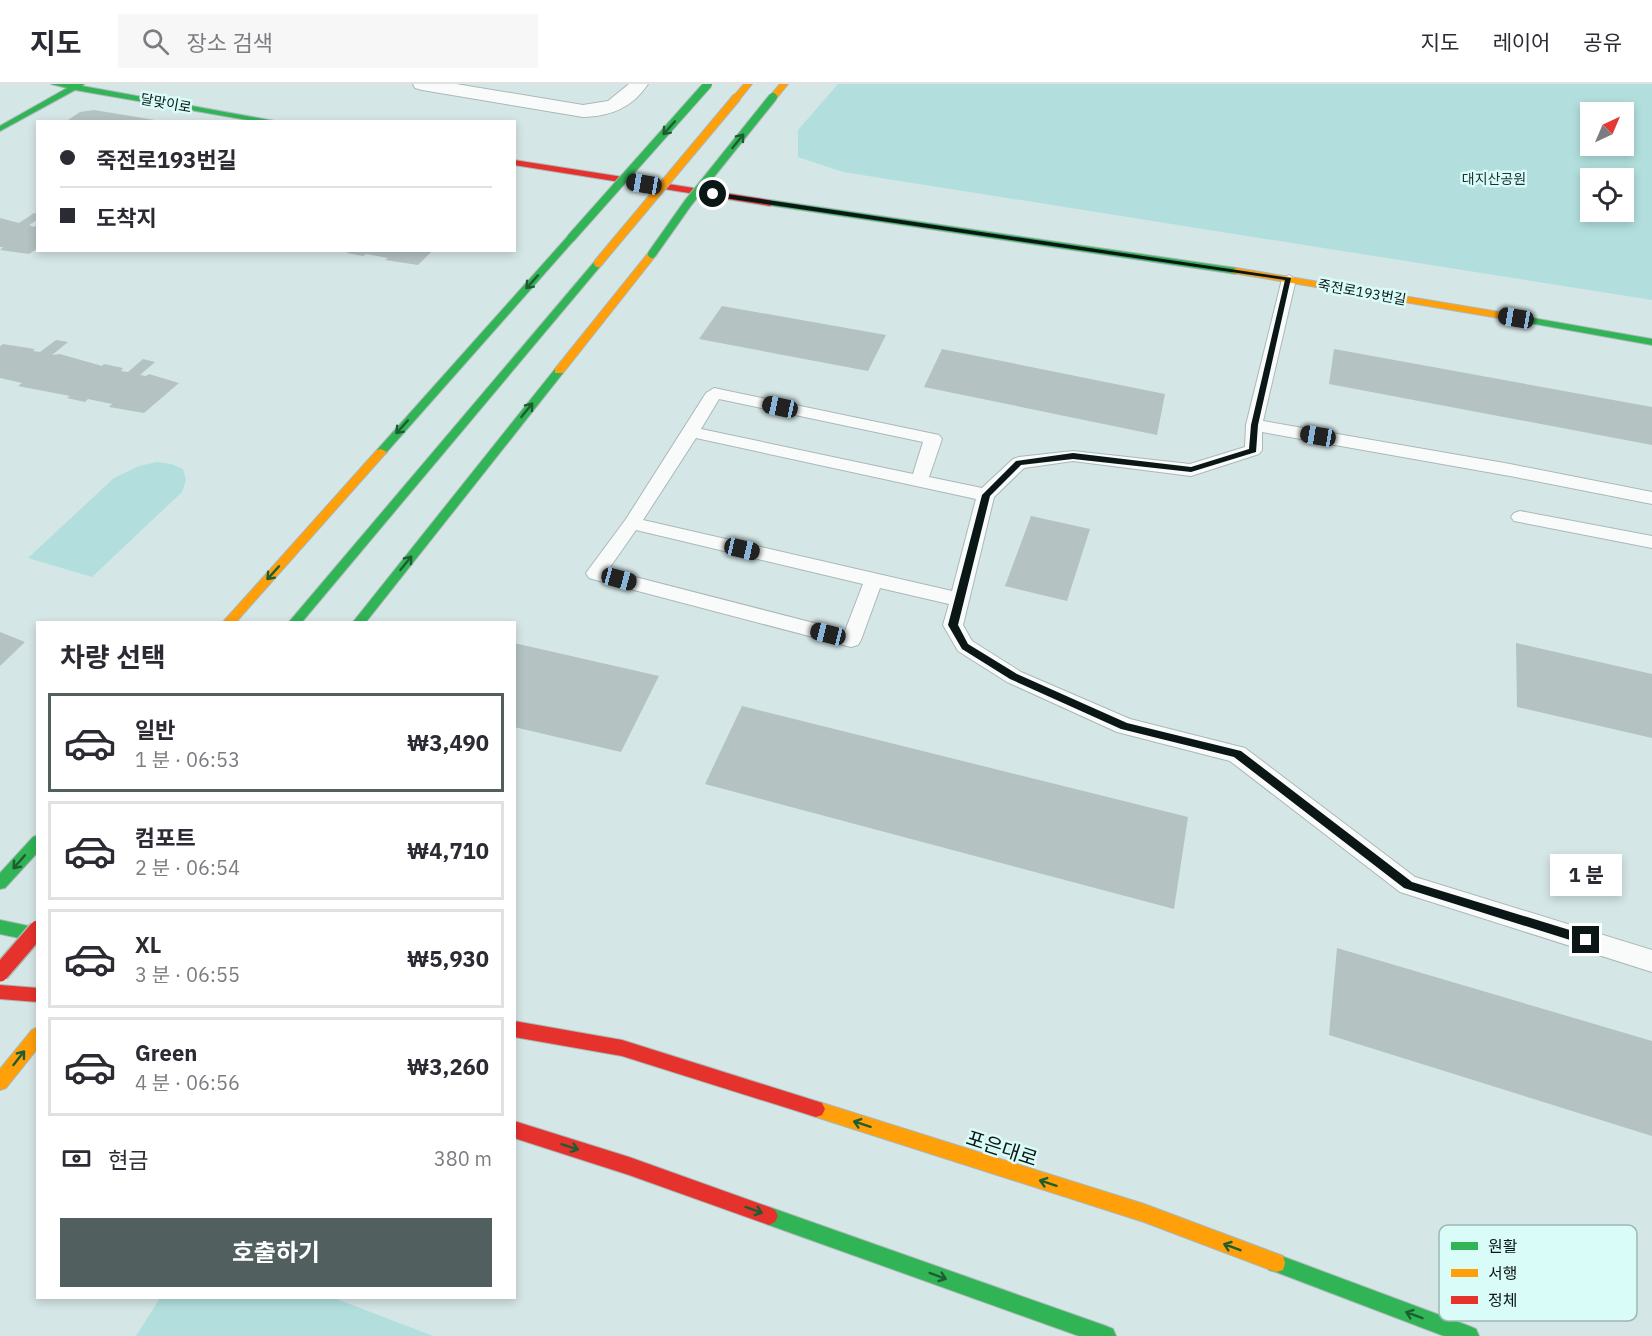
<!DOCTYPE html>
<html lang="ko">
<head>
<meta charset="utf-8">
<style>
  :root { --surface:#fff; --page:#f7f7f7; --text:#2b2b33; --muted:#7c7c81; --line:#e1e1e2; --accent:#525f5f }
  body { margin:0; font-family:"IBM Plex Sans","Noto Sans KR",sans-serif; background:var(--page); color:var(--text); height:100vh; display:flex; flex-direction:column; font-size:22px; white-space:nowrap }
  * { box-sizing:border-box; margin:0 }
  p { font-size:20px; color:var(--muted) }
  .icon { flex:none; width:33px; height:33px; fill:none; stroke:currentColor; stroke-width:2; stroke-linecap:round; stroke-linejoin:round }
  .map { position:relative; flex:1; overflow:hidden }
  .panel { position:absolute; left:36px; top:537px; width:480px; height:678px; display:flex; flex-direction:column; background:var(--surface); border-radius:0px; box-shadow:0 3px 9px #0003 }
  .panel>* { flex:none }
  .top-card { position:absolute; left:36px; top:36px; width:480px; height:132px; border-radius:0px; box-shadow:0 3px 9px #0003; display:grid; align-content:center; height:132px; padding:0 24px; background:var(--surface) }
  .needle { width:39px; rotate:44deg }
  .controls { position:absolute; left:1580px; top:18px; display:grid; gap:12px }
  .controls a { display:grid; place-items:center; width:54px; height:54px; border-radius:0px; background:var(--surface); box-shadow:0 3px 9px #0003; font-size:30px }
  .end { position:absolute; width:27px; height:27px; margin:-14px; border:8px solid #0b1716; background:#fff; box-shadow:0 0 0 3px #fff }
  .from { border-radius:50% }
  .bubble { position:absolute; height:42px; border-radius:0px; background:var(--surface); box-shadow:0 3px 9px #0003; font-size:20px; font-weight:700; line-height:42px; text-align:center }
  .car { position:absolute; width:18px; height:36px; margin:-18px -9px; border-radius:8px; box-shadow:0 0 4px 2px #0007; background:linear-gradient(#222 24%,#8ab4d8 0 40%,#222 0 76%,#8ab4d8 0 86%,#222 0) }
  .top-card b { display:flex; align-items:center; gap:21px; height:57px; font-size:22px }
  .top-card b+b { border-top:2px solid var(--line) }
  .top-card i { width:15px; height:15px; background:var(--text) }
  ul { padding:0; list-style:none }
  li { display:flex; align-items:center; gap:18px; height:99px; margin:0 12px 9px; padding:0 12px; border:3px solid var(--line); border-radius:0px }
  li div { flex:1 }
  li b { display:block; font-size:22px }
  li em { font-style:normal; font-weight:700 }
  li.selected { border-color:var(--accent) }
  li>.icon { width:54px; height:54px; stroke-width:1.5 }
  h2 { padding:0 24px; font-size:27px; line-height:72px }
  .pay { display:flex; align-items:center; gap:15px; height:66px; padding:0 24px; font-size:22px }
  .pay p { margin-inline-start:auto }
  .action { display:flex; gap:12px; margin-top:auto; padding:12px 24px }
  .action a { flex:1; height:69px; border-radius:0px; background:var(--accent); color:#fff; font-size:24px; font-weight:700; line-height:69px; text-align:center }
  header { display:flex; align-items:center; gap:36px; box-sizing:border-box; height:84px; padding:0 30px; background:var(--surface); border-bottom:2px solid var(--line) }
  header strong { font-size:28px }
  nav { display:flex; gap:33px; margin-inline-start:auto; font-size:21px }
  .search { width:420px; height:54px; background:var(--page); display:flex; align-items:center; gap:15px; box-sizing:border-box; padding:0 21px; border-radius:0px; color:var(--muted); font-size:22px }
  .map>svg:first-child { display:block }
  .green { fill:#b2dfdd; fill-rule:evenodd }
  .building { fill:#b4c2c2 }
  .lines { fill:none; stroke-linecap:round; stroke-linejoin:round }
  .lane-casing { stroke:#aab8b7; stroke-width:2 }
  .street-casing { stroke:#aab8b7; stroke-width:2 }
  .fast-casing { stroke:#aab8b7; stroke-width:2 }
  .slow-casing { stroke:#aab8b7; stroke-width:2 }
  .jam-casing { stroke:#aab8b7; stroke-width:2 }
  .lane { fill:#f9fbfb; fill-rule:evenodd }
  .street { fill:#f9fbfb; fill-rule:evenodd }
  .fast { fill:#30b455; fill-rule:evenodd }
  .slow { fill:#ff9f0a; fill-rule:evenodd }
  .jam { fill:#e5322d; fill-rule:evenodd }
  .fast-bridge-casing { stroke:#aab8b7; stroke-width:10; stroke-linecap:butt }
  .slow-bridge-casing { stroke:#aab8b7; stroke-width:10; stroke-linecap:butt }
  .jam-bridge-casing { stroke:#aab8b7; stroke-width:20; stroke-linecap:butt }
  .fast-bridge { stroke:#30b455; stroke-width:8 }
  .slow-bridge { stroke:#ff9f0a; stroke-width:8 }
  .jam-bridge { stroke:#e5322d; stroke-width:17 }
  .oneway { stroke:#1c5e32 }
  .route { fill:#0b1716 }
  .labels { text-anchor:middle; dominant-baseline:central; stroke-width:5; stroke-linejoin:round; paint-order:stroke }
  .far-street-label { font-size:14px; fill:#0b1716; stroke:#dafcf9 }
  .far-park-label { font-size:14px; fill:#1b3230; stroke:#dafcf9 }
  .near-street-label { font-size:20px; fill:#0b1716; stroke:#dafcf9 }
  .key { fill:#dafcf9; stroke:#9cb7b5; stroke-width:1.5 }
  .key-label { font-size:16px; fill:#0b1716 }
</style>
</head>
<body>
<header>
<strong>지도</strong>
<div class="search"><svg class="icon" aria-label="search" viewBox="0 0 24 24"><circle cx="10" cy="10" r="6"/><path d="M15 15l6 6"/></svg>장소 검색</div>
<nav><a>지도</a><a>레이어</a><a>공유</a></nav>
</header>
<div class="map">
<svg width="1652" height="1252" viewBox="0 0 1652 1252">
  <rect width="100%" height="100%" fill="#d5e6e6"/>
  <!-- green -->
  <g class="green">
    <path d="M838 0H1652V216L843 88 798 73V46ZM1623 28V62H1590V28ZM1590 94H1623V128H1590Z"/>
    <polygon points="157,378 171,380 183,385 186,396 182,408 92,493 28,474 114,394 139,382"/>
    <polygon points="160,1214 334,1214 433,1252 136,1252"/>
  </g>
  <!-- building -->
  <g class="building">
    <polygon points="94,26 155,36 155,38 65,38 80,28"/>
    <polygon points="34,129 38,130 38,135 29,141 34,143 38,140 38,164 29,170 0,166 3,163 0,163 0,134 19,139"/>
    <polygon points="350,166 433,166 418,181 385,176 388,174 366,170 363,172 347,169"/>
    <polygon points="722,222 886,251 868,287 699,255"/>
    <polygon points="56,256 68,258 52,271 60,270 102,282 104,280 123,284 121,287 128,288 143,275 155,278 140,291 146,292 149,290 179,299 144,329 109,323 112,320 88,315 85,318 67,314 70,312 18,302 22,299 0,294 0,262 3,260 35,265 33,267 40,268"/>
    <polygon points="942,265 1165,310 1157,351 924,303"/>
    <polygon points="1334,265 1652,323 1652,361 1329,300"/>
    <polygon points="1031,432 1090,445 1067,517 1005,502"/>
    <polygon points="0,548 25,558 0,582"/>
    <polygon points="514,559 659,592 621,668 514,643"/>
    <polygon points="1516,559 1652,590 1652,654 1517,623"/>
    <polygon points="742,622 1188,733 1174,825 705,700"/>
    <polygon points="1337,864 1652,957 1652,1052 1329,951"/>
  </g>
  <g class="lines">
    <defs>
      <g id="lane">
        <path d="M1289 191 1296 195 1263 337 1510 380 1652 408V420L1510 392 1262 348V366L1259 370 1191 392 1073 377 1024 384 994 413 963 541 972 557 1021 588 1130 635 1245 664 1415 793 1652 866V888L1400 808 1230 677 1117 648 1007 598 958 567 943 541 949 520 880 504 861 556 858 561 851 563 596 496 589 494 586 489 626 435 706 309 714 304 939 351 942 355 929 393 982 404 1013 375 1019 373 1073 367 1190 380 1245 363 1246 341 1282 195ZM719 315 923 358 913 390 701 345ZM696 354 976 415 952 507 643 436ZM636 446 863 500 845 547 608 486Z"/>
        <polygon points="1520,427 1652,452 1652,464 1514,437 1511,433 1514,429"/>
      </g>
      <path id="street" d="M413 0H456L583 21 608 17 629 0H648C632 24 611 32 583 33L422 6 415 4Z"/>
      <g id="fast">
        <polygon points="51,0 84,0 82,2 280,38 259,38 75,6 0,47 0,42 67,4"/>
        <polygon points="770,116 1236,184 1241,187 1236,190 767,121 766,119"/>
        <polygon points="568,152 576,154 385,370 377,370 377,366"/>
        <polygon points="595,177 603,179 302,538 289,538"/>
        <polygon points="1499,228 1652,255 1652,261 1496,233 1496,229"/>
        <polygon points="559,284 563,285 563,289 366,538 353,538 555,285"/>
        <polygon points="38,751 38,768 5,804 0,805 0,789 33,753"/>
        <polygon points="0,836 38,844 38,858 0,850"/>
        <polygon points="769,1123 1106,1242 1113,1245 1116,1252 1079,1252 769,1141 763,1138 760,1132 763,1126"/>
        <polygon points="1276,1170 1469,1242 1476,1245 1479,1252 1444,1252 1276,1188 1269,1186 1267,1179 1269,1172"/>
      </g>
      <g id="slow">
        <polygon points="744,0 752,0 740,15 734,15 733,13"/>
        <polygon points="780,0 788,0 776,15 770,15 769,13"/>
        <polygon points="649,168 657,170 563,289 555,289 555,285"/>
        <polygon points="1236,184 1499,228 1504,231 1499,234 1233,189 1231,187"/>
        <polygon points="381,365 387,368 385,370 236,538 223,538 377,366"/>
        <polygon points="38,943 38,964 6,1004 0,1006 0,985 32,946"/>
        <polygon points="816,1017 1144,1120 1283,1172 1285,1179 1283,1186 1276,1188 1144,1138 816,1033 810,1031 807,1025 810,1019"/>
      </g>
      <g id="jam">
        <polygon points="514,76 770,116 774,119 770,122 514,81"/>
        <polygon points="0,901 38,904 38,918 0,915"/>
        <polygon points="514,937 622,956 816,1017 822,1019 825,1025 822,1031 816,1033 622,972 514,953"/>
        <polygon points="514,1037 629,1073 769,1123 775,1126 778,1132 775,1138 769,1141 629,1091 514,1054"/>
      </g>
    </defs>
    <!-- lane casing -->
    <use href="#lane" class="lane-casing"/>
    <!-- street casing -->
    <use href="#street" class="street-casing"/>
    <!-- fast casing -->
    <use href="#fast" class="fast-casing"/>
    <!-- slow casing -->
    <use href="#slow" class="slow-casing"/>
    <!-- jam casing -->
    <use href="#jam" class="jam-casing"/>
    <!-- lane -->
    <use href="#lane" class="lane"/>
    <!-- street -->
    <use href="#street" class="street"/>
    <!-- fast -->
    <use href="#fast" class="fast"/>
    <!-- slow -->
    <use href="#slow" class="slow"/>
    <!-- jam -->
    <use href="#jam" class="jam"/>
    <defs>
      <g id="fast-bridge">
        <polyline points="571,154 708,0"/>
        <polyline points="652,170 688,119 773,13"/>
      </g>
      <polyline id="slow-bridge" points="598,179 737,13"/>
      <polyline id="jam-bridge" points="0,889 38,845"/>
    </defs>
    <!-- fast-bridge casing -->
    <use href="#fast-bridge" class="fast-bridge-casing"/>
    <!-- slow-bridge casing -->
    <use href="#slow-bridge" class="slow-bridge-casing"/>
    <!-- jam-bridge casing -->
    <use href="#jam-bridge" class="jam-bridge-casing"/>
    <!-- fast-bridge -->
    <use href="#fast-bridge" class="fast-bridge"/>
    <!-- slow-bridge -->
    <use href="#slow-bridge" class="slow-bridge"/>
    <!-- jam-bridge -->
    <use href="#jam-bridge" class="jam-bridge"/>
  </g>
  <!-- one-way arrows -->
  <defs><path id="oneway-shaft" d="M-6 0H5M1.5-3L5.5 0L1.5 3" fill="none" stroke-width="1.6" stroke-linecap="round" stroke-linejoin="round" transform="scale(1.5)"/></defs>
  <g class="oneway">
    <use href="#oneway-shaft" transform="translate(669 44) rotate(132)"/>
    <use href="#oneway-shaft" transform="translate(738 57) rotate(-51)"/>
    <use href="#oneway-shaft" transform="translate(532 198) rotate(132)"/>
    <use href="#oneway-shaft" transform="translate(527 326) rotate(-51)"/>
    <use href="#oneway-shaft" transform="translate(402 343) rotate(132)"/>
    <use href="#oneway-shaft" transform="translate(406 479) rotate(-51)"/>
    <use href="#oneway-shaft" transform="translate(273 489) rotate(132)"/>
    <use href="#oneway-shaft" transform="translate(19 778) rotate(131)"/>
    <use href="#oneway-shaft" transform="translate(19 974) rotate(-52)"/>
    <use href="#oneway-shaft" transform="translate(862 1040) rotate(-162)"/>
    <use href="#oneway-shaft" transform="translate(570 1063) rotate(18)"/>
    <use href="#oneway-shaft" transform="translate(1048 1099) rotate(-162)"/>
    <use href="#oneway-shaft" transform="translate(754 1126) rotate(20)"/>
    <use href="#oneway-shaft" transform="translate(1232 1163) rotate(-159)"/>
    <use href="#oneway-shaft" transform="translate(938 1192) rotate(20)"/>
    <use href="#oneway-shaft" transform="translate(1414 1231) rotate(-159)"/>
  </g>
  <!-- route -->
  <polygon class="route" points="713,108 1291,194 1258,341 1256,368 1191,388 1073,375 1021,381 990,412 958,541 968,560 1017,590 1127,639 1241,667 1412,798 1586,851 1591,856 1589,860 1586,861 1404,804 1234,673 1121,645 1010,595 962,565 948,541 982,411 1016,377 1073,369 1191,383 1249,365 1251,341 1285,196 711,112"/>
  <g class="labels">
    <!-- far-street labels -->
    <g class="far-street-label">
      <text transform="translate(166 19) rotate(10)">달맞이로</text>
      <text transform="translate(1362 208) rotate(10)">죽전로193번길</text>
    </g>
    <!-- far-park labels -->
    <g class="far-park-label">
      <text x="1494" y="95">대지산공원</text>
    </g>
    <!-- near-street labels -->
    <g class="near-street-label">
      <text transform="translate(1002 1064) rotate(18)">포은대로</text>
    </g>
  </g>
  <!-- legend -->
  <rect x="1439" y="1141" width="198" height="96" rx="9" class="key"/>
  <rect x="1451" y="1158" width="27" height="8" fill="#30b455"/>
  <rect x="1451" y="1185" width="27" height="8" fill="#ff9f0a"/>
  <rect x="1451" y="1212" width="27" height="8" fill="#e5322d"/>
  <g class="key-label">
    <text x="1488" y="1168">원활</text>
    <text x="1488" y="1195">서행</text>
    <text x="1488" y="1222">정체</text>
  </g>
</svg>
<div class="controls">
<a><svg class="needle" viewBox="-14 -14 28 28"><path d="M0-13l5 13h-10z" fill="#e53935"/><path d="M0 13l5-13h-10z" fill="#7c7c81"/></svg></a>
<a><svg class="icon" aria-label="locate" viewBox="0 0 24 24"><circle cx="12" cy="12" r="6"/><path d="M12 2v4M12 18v4M2 12h4M18 12h4"/></svg></a>
</div>
<i class="end from" style="left:713px;top:110px"></i>
<i class="end" style="left:1586px;top:856px"></i>
<div class="bubble" style="left:1550px;top:770px;width:72px">1 분</div>
<i class="car" style="left:644px;top:100px;rotate:280deg"></i>
<i class="car" style="left:1516px;top:234px;rotate:280deg"></i>
<i class="car" style="left:780px;top:323px;rotate:282deg"></i>
<i class="car" style="left:1318px;top:352px;rotate:280deg"></i>
<i class="car" style="left:742px;top:465px;rotate:103deg"></i>
<i class="car" style="left:619px;top:495px;rotate:105deg"></i>
<i class="car" style="left:828px;top:550px;rotate:284deg"></i>
<div class="top-card">
<b><i class="from"></i>죽전로193번길</b>
<b><i></i>도착지</b>
</div>
<section class="panel">
<h2>차량 선택</h2>
<ul>
<li class="selected"><svg class="icon" aria-label="car" viewBox="0 0 24 24"><path d="M5 17H2v-5l4-1 3-4h7l3 4 3 1v5h-3M9 17h6M6 11h13"/><circle cx="7" cy="17" r="2"/><circle cx="17" cy="17" r="2"/></svg><div><b>일반</b><p>1 분 · 06:53</p></div><em>₩3,490</em></li>
<li><svg class="icon" aria-label="car" viewBox="0 0 24 24"><path d="M5 17H2v-5l4-1 3-4h7l3 4 3 1v5h-3M9 17h6M6 11h13"/><circle cx="7" cy="17" r="2"/><circle cx="17" cy="17" r="2"/></svg><div><b>컴포트</b><p>2 분 · 06:54</p></div><em>₩4,710</em></li>
<li><svg class="icon" aria-label="car" viewBox="0 0 24 24"><path d="M5 17H2v-5l4-1 3-4h7l3 4 3 1v5h-3M9 17h6M6 11h13"/><circle cx="7" cy="17" r="2"/><circle cx="17" cy="17" r="2"/></svg><div><b>XL</b><p>3 분 · 06:55</p></div><em>₩5,930</em></li>
<li><svg class="icon" aria-label="car" viewBox="0 0 24 24"><path d="M5 17H2v-5l4-1 3-4h7l3 4 3 1v5h-3M9 17h6M6 11h13"/><circle cx="7" cy="17" r="2"/><circle cx="17" cy="17" r="2"/></svg><div><b>Green</b><p>4 분 · 06:56</p></div><em>₩3,260</em></li>
</ul>
<div class="pay"><svg class="icon" aria-label="cash" viewBox="0 0 24 24"><path d="M3 7h18v10H3z"/><circle cx="12" cy="12" r="2"/></svg>현금<p>380 m</p></div>
<div class="action"><a>호출하기</a></div>
</section>
</div>
</body>
</html>
